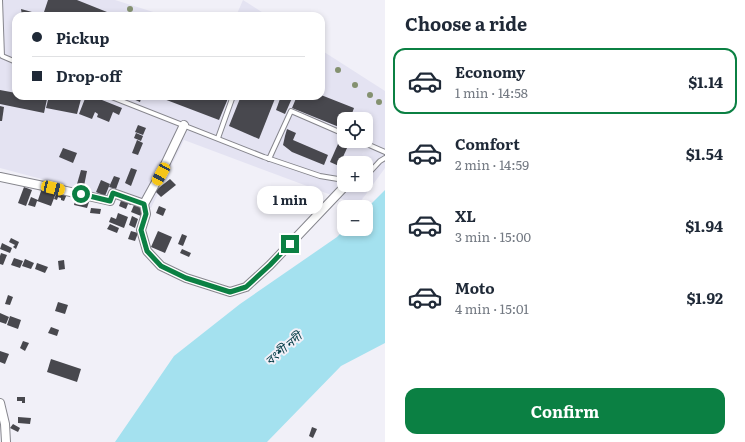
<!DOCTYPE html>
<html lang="en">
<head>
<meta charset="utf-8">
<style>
  :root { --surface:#fff; --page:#f2f2f3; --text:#1f2937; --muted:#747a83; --line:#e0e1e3; --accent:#0b8043 }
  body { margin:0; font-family:Literata,"Noto Sans Bengali",serif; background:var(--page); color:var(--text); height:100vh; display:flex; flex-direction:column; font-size:15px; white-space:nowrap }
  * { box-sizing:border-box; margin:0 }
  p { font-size:13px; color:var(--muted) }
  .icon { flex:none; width:22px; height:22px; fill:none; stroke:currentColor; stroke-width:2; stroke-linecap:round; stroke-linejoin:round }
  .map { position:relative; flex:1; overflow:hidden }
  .side { display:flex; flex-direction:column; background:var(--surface); width:360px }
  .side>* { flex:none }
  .hud { position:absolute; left:12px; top:12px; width:313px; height:88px; border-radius:12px; box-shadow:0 2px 6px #0003; display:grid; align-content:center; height:88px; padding:0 20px; background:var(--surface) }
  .fabs { position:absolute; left:337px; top:112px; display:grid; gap:8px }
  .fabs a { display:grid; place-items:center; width:36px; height:36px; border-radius:8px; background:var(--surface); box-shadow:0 2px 6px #0003; font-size:20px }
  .end { position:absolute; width:18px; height:18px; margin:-9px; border:5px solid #0b8043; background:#fff; box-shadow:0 0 0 2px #fff }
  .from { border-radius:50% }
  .bubble { position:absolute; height:28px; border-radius:12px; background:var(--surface); box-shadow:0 2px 6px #0003; font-size:13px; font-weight:700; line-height:28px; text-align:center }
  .car { position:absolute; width:12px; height:24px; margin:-12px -6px; border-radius:5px; box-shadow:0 0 3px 1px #0007; background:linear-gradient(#f5c518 24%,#345 0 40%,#f5c518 0 76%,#345 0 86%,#f5c518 0) }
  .hud b { display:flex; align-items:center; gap:14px; height:38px; font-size:15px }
  .hud b+b { border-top:1px solid var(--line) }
  .hud i { width:10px; height:10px; background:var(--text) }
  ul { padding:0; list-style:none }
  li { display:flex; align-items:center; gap:12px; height:66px; margin:0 8px 6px; padding:0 12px; border:2px solid transparent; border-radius:12px }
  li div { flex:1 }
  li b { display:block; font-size:15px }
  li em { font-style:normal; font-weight:700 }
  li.on { border-color:var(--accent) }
  li>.icon { width:36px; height:36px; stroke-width:1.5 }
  h2 { padding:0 20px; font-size:18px; line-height:48px }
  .primary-button { display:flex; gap:8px; margin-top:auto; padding:8px 20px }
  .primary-button a { flex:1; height:46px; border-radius:12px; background:var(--accent); color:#fff; font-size:16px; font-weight:700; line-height:46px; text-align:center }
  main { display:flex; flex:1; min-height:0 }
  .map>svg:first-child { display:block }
  .built { fill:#e4e3f2; fill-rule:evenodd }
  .water { fill:#a4e1ef }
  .building { fill:#48484e }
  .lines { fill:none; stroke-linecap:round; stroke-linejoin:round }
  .lane-casing { stroke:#86868d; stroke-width:6 }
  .street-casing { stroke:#86868d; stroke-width:10 }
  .lane { stroke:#fff; stroke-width:4 }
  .street { stroke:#fff; stroke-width:8 }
  .tree { fill:#849170 }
  .route { stroke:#0b8043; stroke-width:5 }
  .labels { text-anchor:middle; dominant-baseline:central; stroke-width:4; stroke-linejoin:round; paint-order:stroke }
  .water-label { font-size:12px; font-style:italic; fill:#003943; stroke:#f1f0f8 }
</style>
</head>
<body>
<main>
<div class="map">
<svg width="385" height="442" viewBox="0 0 385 442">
  <rect width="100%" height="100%" fill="#f1f0f8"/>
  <!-- built -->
  <g class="built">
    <path d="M0 0H115L166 16H16V96H321V50L385 91V168L358 205 184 140 151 208 0 168ZM344 119H366V141H344ZM344 163H366V185H344Z"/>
    <polygon points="243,0 268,16 236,16"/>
  </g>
  <!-- water -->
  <polygon class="water" points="385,190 385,343 341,366 267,442 115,442 174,356 240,304 337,237 345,229 366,229 366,209"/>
  <!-- building -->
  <g class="building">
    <polygon points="48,0 77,0 117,16 22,16 21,9 43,15"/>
    <polygon points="0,90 16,93 16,96 31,96 47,99 44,113 0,104"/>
    <polygon points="321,95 354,108 350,119 344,119 344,129 292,108 297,96 321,96"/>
    <polygon points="49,96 68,96 81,99 77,114 46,108"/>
    <polygon points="86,96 92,96 122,108 119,115 113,112 109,122 97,117 98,114 95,112 92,119 79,114"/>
    <polygon points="126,96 142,96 140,102"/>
    <polygon points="156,96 229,96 219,120"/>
    <polygon points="241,96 276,96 259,139 229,126"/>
    <polygon points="281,96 293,96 285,114 276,110"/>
    <polygon points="0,106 4,107 2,121 0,121"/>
    <polygon points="138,125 146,128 143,135 135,132"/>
    <polygon points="287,129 296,133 293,140 328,155 324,165 292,152 283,145 285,136"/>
    <polygon points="136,133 143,136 141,141 134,138"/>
    <polygon points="137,140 143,143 138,155 132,153"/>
    <polygon points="338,144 347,148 339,166 330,162"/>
    <polygon points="63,148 77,153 73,163 59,157"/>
    <polygon points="131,168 137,170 131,186 125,183"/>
    <polygon points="81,170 87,171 84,186 77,184"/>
    <polygon points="114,176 120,178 116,189 109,187"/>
    <polygon points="170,179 176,185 161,197 155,191"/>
    <polygon points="101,180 110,184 105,196 96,192"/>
    <polygon points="24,187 32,190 26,206 18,203"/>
    <polygon points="42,188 56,193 51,206 37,201 35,207 28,205 31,197 38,200"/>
    <polygon points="58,190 67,194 64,201 61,200 61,198 58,197 57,200 54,199"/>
    <polygon points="76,196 90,199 87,208 74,205"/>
    <polygon points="122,198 132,203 131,205 128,204 126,209 119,206"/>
    <polygon points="134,205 144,209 141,216 131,212"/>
    <polygon points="159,206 166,209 163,216 156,213"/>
    <polygon points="91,208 101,209 100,214 90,213"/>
    <polygon points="118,213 128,217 124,228 109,222 111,217 116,219"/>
    <polygon points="132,216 138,219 135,228 129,225"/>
    <polygon points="110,224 119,228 117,233 107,229"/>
    <polygon points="131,231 138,233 135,241 128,239"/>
    <polygon points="158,231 172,237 165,253 151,247"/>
    <polygon points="182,234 187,236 183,246 178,244"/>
    <polygon points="11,238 19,242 16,249 13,247 15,245 9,242"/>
    <polygon points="2,243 12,248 10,253 0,249"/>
    <polygon points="182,249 191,253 189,257 180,253"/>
    <polygon points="1,253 7,255 3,265 0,264 0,256"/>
    <polygon points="14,258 23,261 20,268 11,265"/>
    <polygon points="25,259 34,263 31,269 22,266"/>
    <polygon points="64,260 65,269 59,270 58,261"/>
    <polygon points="37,263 48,267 45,273 35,269"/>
    <polygon points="8,295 13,297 10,305 5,304"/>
    <polygon points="58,302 68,305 65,314 55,311"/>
    <polygon points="0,313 9,317 6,324 0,322"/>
    <polygon points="10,316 21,320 18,329 7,325"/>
    <polygon points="51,327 59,330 57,336 48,333"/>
    <polygon points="23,341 29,343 25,351 20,348"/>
    <polygon points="0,351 9,354 5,364 0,362"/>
    <polygon points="51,359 81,369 77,382 47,372"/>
    <polygon points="17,397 25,397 25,403 22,403 22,401 17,401"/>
    <polygon points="18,417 31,418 30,424 18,423"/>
    <polygon points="13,424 20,428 18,432 10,428"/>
    <polygon points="312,427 317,429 313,438 309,436"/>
  </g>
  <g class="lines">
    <defs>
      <g id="lane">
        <polyline points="0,0 2,56 16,62"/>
        <polyline points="109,96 264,157 320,176 344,180"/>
        <polyline points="218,138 233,96"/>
        <polyline points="360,141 385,152"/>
        <polyline points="269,159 291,111 344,134"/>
        <polyline points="366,176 380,161 385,158"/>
      </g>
      <g id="street">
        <polyline points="0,177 53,188 110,201 113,193 144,204 161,173 184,125"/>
        <polyline points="144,204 146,214 141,230 147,251 161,266 186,278 230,292 246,287 270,265 346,185"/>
        <polyline points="0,403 5,424 6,442"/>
      </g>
    </defs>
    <!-- lane casing -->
    <use href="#lane" class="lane-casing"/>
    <!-- street casing -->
    <use href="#street" class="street-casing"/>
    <!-- lane -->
    <use href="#lane" class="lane"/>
    <!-- street -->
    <use href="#street" class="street"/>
  </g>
  <!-- trees -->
  <g class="tree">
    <circle cx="130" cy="9" r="3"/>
    <circle cx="338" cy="70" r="3"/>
    <circle cx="355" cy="85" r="3"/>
    <circle cx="370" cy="95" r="3"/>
    <circle cx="379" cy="102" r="3"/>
  </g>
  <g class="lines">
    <!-- route -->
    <polyline class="route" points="81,194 110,201 113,193 144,204 146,214 141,230 147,251 161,266 186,278 230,292 246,287 270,265 290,244"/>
  </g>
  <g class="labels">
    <!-- water labels -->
    <g class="water-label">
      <text transform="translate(283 348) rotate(-40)">বংশী নদী</text>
    </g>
  </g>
</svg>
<div class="fabs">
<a><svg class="icon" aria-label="locate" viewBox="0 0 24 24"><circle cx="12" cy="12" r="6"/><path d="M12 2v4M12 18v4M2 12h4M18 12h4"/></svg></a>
<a>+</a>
<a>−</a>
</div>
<i class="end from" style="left:81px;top:194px"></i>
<i class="end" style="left:290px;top:244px"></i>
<div class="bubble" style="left:257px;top:186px;width:66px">1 min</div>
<i class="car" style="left:161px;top:174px;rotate:209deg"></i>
<i class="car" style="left:53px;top:188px;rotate:103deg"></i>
<div class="hud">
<b><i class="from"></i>Pickup</b>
<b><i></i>Drop-off</b>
</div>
</div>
<section class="side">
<h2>Choose a ride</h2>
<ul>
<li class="on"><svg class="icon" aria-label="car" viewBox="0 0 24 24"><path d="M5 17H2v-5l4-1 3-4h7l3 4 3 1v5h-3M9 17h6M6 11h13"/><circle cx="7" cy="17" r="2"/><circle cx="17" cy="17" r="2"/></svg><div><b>Economy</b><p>1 min · 14:58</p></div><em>$1.14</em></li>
<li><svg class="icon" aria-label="car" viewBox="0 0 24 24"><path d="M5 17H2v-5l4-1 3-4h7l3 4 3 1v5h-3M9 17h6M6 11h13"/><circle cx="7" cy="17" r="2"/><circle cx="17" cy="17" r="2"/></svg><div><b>Comfort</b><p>2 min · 14:59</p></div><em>$1.54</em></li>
<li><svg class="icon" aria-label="car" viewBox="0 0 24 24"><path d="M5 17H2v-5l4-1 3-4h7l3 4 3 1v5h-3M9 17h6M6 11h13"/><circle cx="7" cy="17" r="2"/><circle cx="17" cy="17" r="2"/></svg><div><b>XL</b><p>3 min · 15:00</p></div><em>$1.94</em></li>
<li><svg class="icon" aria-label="car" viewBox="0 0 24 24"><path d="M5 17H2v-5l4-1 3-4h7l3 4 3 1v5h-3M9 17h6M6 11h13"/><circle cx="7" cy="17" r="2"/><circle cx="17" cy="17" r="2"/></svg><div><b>Moto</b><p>4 min · 15:01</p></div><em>$1.92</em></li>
</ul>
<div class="primary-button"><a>Confirm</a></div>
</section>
</main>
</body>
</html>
